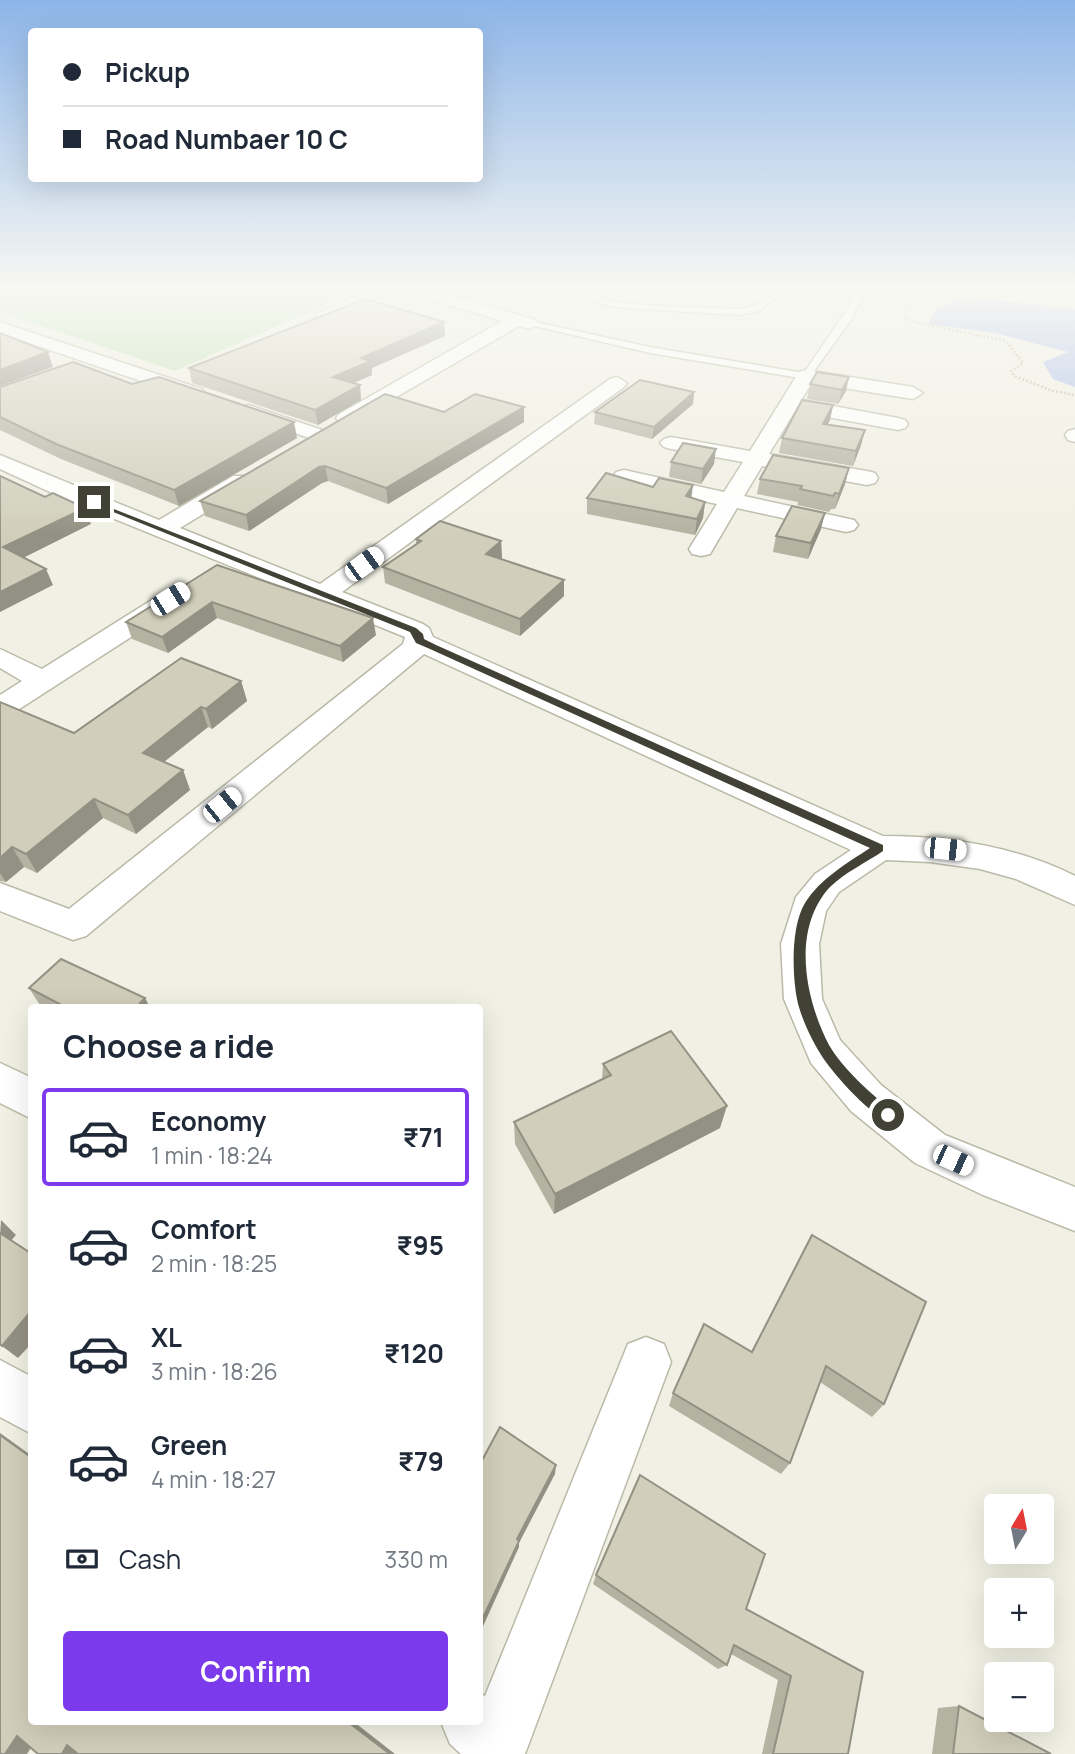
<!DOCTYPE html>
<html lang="en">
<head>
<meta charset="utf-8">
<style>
  :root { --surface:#fff; --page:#f2f2f3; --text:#1f2937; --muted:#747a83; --line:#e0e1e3; --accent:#7c3aed }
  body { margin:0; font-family:Manrope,sans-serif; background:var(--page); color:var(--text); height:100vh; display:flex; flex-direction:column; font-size:26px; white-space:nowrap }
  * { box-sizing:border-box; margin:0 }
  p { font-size:23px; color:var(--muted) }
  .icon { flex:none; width:38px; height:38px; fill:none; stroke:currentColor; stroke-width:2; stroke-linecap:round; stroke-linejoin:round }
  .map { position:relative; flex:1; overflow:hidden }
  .sheet { position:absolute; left:28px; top:1004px; width:455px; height:721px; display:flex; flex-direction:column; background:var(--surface); border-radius:7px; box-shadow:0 7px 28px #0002 }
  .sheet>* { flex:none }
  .banner { position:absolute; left:28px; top:28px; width:455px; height:154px; border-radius:7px; box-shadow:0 7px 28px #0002; display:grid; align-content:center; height:154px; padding:0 35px; background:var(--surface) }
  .needle { width:46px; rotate:10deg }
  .fabs { position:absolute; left:984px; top:1494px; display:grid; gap:14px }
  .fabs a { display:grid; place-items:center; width:70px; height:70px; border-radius:7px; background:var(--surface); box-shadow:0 7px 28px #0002; font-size:35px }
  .end { position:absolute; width:32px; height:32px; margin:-16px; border:9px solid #424135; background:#fff; box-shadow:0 0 0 4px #fff }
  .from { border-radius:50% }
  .car { position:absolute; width:21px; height:42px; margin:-21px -10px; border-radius:9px; box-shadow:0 0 5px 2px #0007; background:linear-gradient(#fff 24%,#345 0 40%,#fff 0 76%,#345 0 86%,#fff 0) }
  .banner b { display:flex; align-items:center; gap:24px; height:66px; font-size:26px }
  .banner b+b { border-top:2px solid var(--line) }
  .banner i { width:18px; height:18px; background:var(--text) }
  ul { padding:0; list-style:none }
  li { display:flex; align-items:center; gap:21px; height:98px; margin:0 14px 10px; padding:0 21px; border:4px solid transparent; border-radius:7px }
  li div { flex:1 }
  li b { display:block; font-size:26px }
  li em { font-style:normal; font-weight:700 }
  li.selected { border-color:var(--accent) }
  li>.icon { width:63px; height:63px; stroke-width:1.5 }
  h2 { padding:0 35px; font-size:32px; line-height:84px }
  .pay { display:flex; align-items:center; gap:18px; height:77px; padding:0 35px; font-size:26px }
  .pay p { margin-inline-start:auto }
  .action { display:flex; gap:14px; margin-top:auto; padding:14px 35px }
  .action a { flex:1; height:80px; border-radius:7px; background:var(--accent); color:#fff; font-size:28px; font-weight:700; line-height:80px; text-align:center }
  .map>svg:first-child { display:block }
  .green { fill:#bce1b0 }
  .water { fill:#a5b7e9 }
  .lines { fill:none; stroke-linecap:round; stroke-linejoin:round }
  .service-casing { stroke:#bbbaa8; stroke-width:3 }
  .minor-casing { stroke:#bbbaa8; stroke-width:3 }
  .path { stroke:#bbba9a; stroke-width:2.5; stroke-dasharray:2 2; stroke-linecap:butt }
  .service { fill:#fff; fill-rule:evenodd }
  .minor { fill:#fff; fill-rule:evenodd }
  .wall { fill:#b4b2a1 }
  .shaded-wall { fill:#929183 }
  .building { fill:#d1cfbb; stroke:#929183; stroke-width:2 }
  .route { fill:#424135 }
</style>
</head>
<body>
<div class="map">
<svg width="1075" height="1754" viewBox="0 0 1075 1754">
  <rect width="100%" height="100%" fill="#f0f0e4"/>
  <!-- green -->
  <polygon class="green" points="5,289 362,289 175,371 0,312 0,291"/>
  <!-- water -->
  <polygon class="water" points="966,297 1075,309 1075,387 1053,379 1043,362 1068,352 995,333 928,324 937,308"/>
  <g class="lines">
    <defs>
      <g id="service">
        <path d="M566 289C587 289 604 301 625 303 662 308 702 307 740 309 766 305 770 289 802 289L774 299 759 311 740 315 625 308 600 304Z"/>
        <polygon points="837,289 848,289 857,294 860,289 868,289 850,321 809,378 806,379 650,353 526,324 530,321 650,347 804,373 854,299"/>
      </g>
      <g id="minor">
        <polygon points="372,289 395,289 329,321 317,321 315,317 317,313"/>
        <polygon points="404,289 431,289 536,320 539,324 530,329 519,326 353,422 339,422 336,418 339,414 502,321 406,292"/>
        <polygon points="0,322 202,389 205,393 195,399 188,397 0,333"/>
        <polygon points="806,370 913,387 923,393 913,399 812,383 801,400 898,418 905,420 908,424 905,428 898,430 795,411 769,454 867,471 875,473 878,478 875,483 867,485 762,466 744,496 854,520 858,525 854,530 846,532 737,508 710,554 701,556 692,554 689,549 717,504 616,482 613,477 616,472 624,470 724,492 743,462 671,449 664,447 660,443 664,439 671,437 750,451 799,372"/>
        <path d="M617 377 627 383 624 387 342 592 423 624 429 628 433 637 883 836C949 836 1015 846 1075 876V905L1016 879 980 869 930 862 886 860 839 892 826 911 819 944 822 999 840 1040 881 1085 945 1135 1075 1187V1231L983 1195 915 1163 851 1111 811 1063 784 999 781 944 796 897 815 874 851 850 424 654 86 936 73 940 0 911V883L69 909 403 644 405 637 63 498 0 469V455L159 520 233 476H249L252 481 249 486 180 528 320 584 610 379Z"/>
        <polygon points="249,405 325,431 328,435 325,439 318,441 242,415 239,411 242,407"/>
        <polygon points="1075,429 1075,442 1068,440 1065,435 1068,431"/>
        <polygon points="167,594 176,596 180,602 176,608 10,715 0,717 0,695 22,681 0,668 0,649 42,669 158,596"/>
        <polygon points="0,1063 32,1078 32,1119 0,1103"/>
        <polygon points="646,1337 664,1344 671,1362 525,1754 461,1754 450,1744 441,1722 480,1722 480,1694 485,1696 628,1344"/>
        <polygon points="0,1360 32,1377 32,1434 0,1417"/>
      </g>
    </defs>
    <!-- service casing -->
    <use href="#service" class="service-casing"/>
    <!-- minor casing -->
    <use href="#minor" class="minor-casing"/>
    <!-- path -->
    <g class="path">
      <polyline points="933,289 917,294 905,314 906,318 917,323 1006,341 1023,363 1011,371 1014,376 1053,391 1075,395"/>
      <polyline points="981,289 1075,297"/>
    </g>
    <!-- service -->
    <use href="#service" class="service"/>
    <!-- minor -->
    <use href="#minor" class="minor"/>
  </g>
  <!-- wall -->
  <g class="wall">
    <polygon points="444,322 445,336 372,368 372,375 354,383 360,385 361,400 318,425 192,383 189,368"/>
    <polygon points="817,372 846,391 838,404 807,399 810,384"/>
    <polygon points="132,384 297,438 179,506 61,459 0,430 0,387"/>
    <polygon points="694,392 693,404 652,439 594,424 595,412"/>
    <polygon points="833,405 830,420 827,424 865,430 861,445 853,466 779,453 782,438"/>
    <polygon points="444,412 524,422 388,504 328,481 322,483 249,531 205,516 200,501"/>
    <polygon points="671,462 714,464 701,484 669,477"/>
    <polygon points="849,468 845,484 835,509 831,509 829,512 797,505 798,502 757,494 760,479"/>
    <polygon points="587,498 691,498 705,502 703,518 695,535 587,514"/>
    <polygon points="821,529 808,559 773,552 776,536"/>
    <polygon points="416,539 501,541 502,558 500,559 564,580 564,596 520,636 385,583 383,567 416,544"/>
    <polygon points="217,565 376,635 343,662 217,618 168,653 132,639 126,622"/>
    <polygon points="241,681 247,701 212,729 208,727 164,762 183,770 190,790 136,834 103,818 37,873 24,867 6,882 0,881 0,702 74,733"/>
    <polygon points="29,988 145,998 150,1008 47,1008 40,1005"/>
    <polygon points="603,1064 720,1128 554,1214 515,1144 514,1122 602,1080"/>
    <polygon points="812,1235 884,1404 872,1417 820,1382 790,1463 781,1474 669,1406 673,1393 752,1351"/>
    <polygon points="596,1575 746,1609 848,1754 762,1754 778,1680 731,1654 727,1665 718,1669 593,1584"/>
    <polygon points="959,1706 1051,1754 932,1754 938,1708"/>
  </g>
  <!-- shaded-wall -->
  <g class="shaded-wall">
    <polygon points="444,322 445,336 372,368 372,375 335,391 333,377 361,358"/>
    <polygon points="48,352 53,367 0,386 0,370"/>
    <polygon points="849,377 846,391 838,404 842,390"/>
    <polygon points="360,385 361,400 318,425 315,410"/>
    <polygon points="694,392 693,404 652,439 654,427"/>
    <polygon points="833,405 830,420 820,439 823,424"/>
    <polygon points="524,407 524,422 388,504 386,488"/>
    <polygon points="294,422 297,438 179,506 174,490"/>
    <polygon points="865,430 861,445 853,466 856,451"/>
    <polygon points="716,449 714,464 701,484 703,469"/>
    <polygon points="325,466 328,481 322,483 249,531 246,515 319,467"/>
    <polygon points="849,468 845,484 835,509 839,494"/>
    <polygon points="693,485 691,501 686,496"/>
    <polygon points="705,502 703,518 695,535 697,519"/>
    <polygon points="85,508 91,524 11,564 3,547"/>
    <polygon points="825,513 821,529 808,559 811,543"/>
    <polygon points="501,541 502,558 486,570 486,554"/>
    <polygon points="46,569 53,585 0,612 0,592"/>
    <polygon points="564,580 564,596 520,636 520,619"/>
    <polygon points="212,602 217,618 168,653 162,637"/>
    <polygon points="373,618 376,635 343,662 340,646"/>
    <polygon points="241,681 247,701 212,729 206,709"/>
    <polygon points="201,707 208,727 151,772 143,753"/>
    <polygon points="183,770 190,790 136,834 128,815"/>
    <polygon points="94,799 103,818 37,873 26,854"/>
    <polygon points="12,847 24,867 6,882 0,873 0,858"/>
    <polygon points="145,998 150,1008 140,1003"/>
    <polygon points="727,1106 720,1128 554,1214 555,1194"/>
    <polygon points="1,1220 16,1235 8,1244 0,1236"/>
    <polygon points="32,1310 32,1343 18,1358 2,1346"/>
    <polygon points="0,1433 32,1456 32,1458 0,1435"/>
    <polygon points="556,1465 555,1474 519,1543 519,1547 480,1633 480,1624 517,1539"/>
    <polygon points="348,1722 354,1722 395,1754 390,1754"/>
    <polygon points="17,1736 38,1737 27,1754 5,1754"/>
    <polygon points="67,1745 81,1754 62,1754"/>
  </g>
  <!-- building -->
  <g class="building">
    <polygon points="365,299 444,322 361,358 371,361 333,377 360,385 315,410 189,368"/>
    <polygon points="0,333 48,352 0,370"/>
    <polygon points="73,362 132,384 159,377 294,422 174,490 56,444 0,417 0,387"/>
    <polygon points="817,372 849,377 842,390 810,384"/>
    <polygon points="640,380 694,392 654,427 595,412"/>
    <polygon points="385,394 444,412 475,394 524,407 386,488 325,466 319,467 246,515 200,501"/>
    <polygon points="802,400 833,405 823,424 865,430 856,451 782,438"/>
    <polygon points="683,443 716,449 703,469 671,462"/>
    <polygon points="773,455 849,468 839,494 835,493 833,496 800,489 802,486 760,479"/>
    <polygon points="606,473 653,487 659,478 693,485 686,496 705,502 697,519 587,498"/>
    <polygon points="0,476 45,497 53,493 85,508 3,547 46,569 0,592"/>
    <polygon points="792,506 825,513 811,543 776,536"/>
    <polygon points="440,521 501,541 486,554 564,580 520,619 383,567 421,541 416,539"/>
    <polygon points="217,565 373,618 340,646 212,602 162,637 126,622"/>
    <polygon points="181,658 241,681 206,709 201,707 143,753 183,770 128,815 94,799 26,854 12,847 0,858 0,702 74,733"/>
    <polygon points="61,959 145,998 140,1003 149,1008 67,1008 29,988"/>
    <polygon points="671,1031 727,1106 555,1194 514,1122 611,1075 603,1064"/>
    <polygon points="0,1233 32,1254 32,1310 2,1346 0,1344"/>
    <polygon points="812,1235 926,1302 884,1404 826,1366 790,1463 673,1393 704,1324 752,1352"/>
    <polygon points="500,1427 556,1465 517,1539 519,1541 480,1624 480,1464"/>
    <polygon points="0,1435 32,1458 32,1722 348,1722 390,1754 78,1754 67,1745 62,1754 38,1754 17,1736 5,1754 0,1754"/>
    <polygon points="640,1475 765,1554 746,1609 863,1672 848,1754 773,1754 791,1676 734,1645 727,1665 596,1575"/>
    <polygon points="959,1706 1051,1754 953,1754"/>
  </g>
  <!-- sky -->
  <linearGradient id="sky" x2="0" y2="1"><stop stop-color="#8db5e8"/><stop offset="0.54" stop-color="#f8f8f3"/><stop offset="1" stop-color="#f8f8f3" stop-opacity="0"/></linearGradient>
  <rect width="1075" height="535" fill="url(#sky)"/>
  <!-- route -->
  <path class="route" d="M91 500 416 628 423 634 424 639 436 645 883 845V851C867 862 844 873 830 887 791 929 805 999 829 1045 842 1068 872 1095 893 1111V1120C877 1125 828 1068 820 1053 811 1039 800 1015 797 999 792 973 791 926 805 903 821 878 846 864 870 848L430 649 416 643 410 632 91 503Z"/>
</svg>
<div class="fabs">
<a><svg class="needle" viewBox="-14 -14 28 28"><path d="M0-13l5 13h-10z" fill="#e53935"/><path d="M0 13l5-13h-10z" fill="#747a83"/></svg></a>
<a>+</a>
<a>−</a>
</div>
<i class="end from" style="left:888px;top:1115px"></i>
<i class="end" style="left:94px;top:502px"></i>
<i class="car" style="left:364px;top:564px;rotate:54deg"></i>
<i class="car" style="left:170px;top:599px;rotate:58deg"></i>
<i class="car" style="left:222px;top:805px;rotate:51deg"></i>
<i class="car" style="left:945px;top:849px;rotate:96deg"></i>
<i class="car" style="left:953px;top:1160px;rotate:115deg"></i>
<div class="banner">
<b><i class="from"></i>Pickup</b>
<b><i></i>Road Numbaer 10 C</b>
</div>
<section class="sheet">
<h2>Choose a ride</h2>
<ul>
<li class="selected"><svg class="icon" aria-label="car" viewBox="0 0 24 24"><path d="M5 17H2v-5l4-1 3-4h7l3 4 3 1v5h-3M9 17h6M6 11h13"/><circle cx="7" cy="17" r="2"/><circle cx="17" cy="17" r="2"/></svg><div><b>Economy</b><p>1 min · 18:24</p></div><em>₹71</em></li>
<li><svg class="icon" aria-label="car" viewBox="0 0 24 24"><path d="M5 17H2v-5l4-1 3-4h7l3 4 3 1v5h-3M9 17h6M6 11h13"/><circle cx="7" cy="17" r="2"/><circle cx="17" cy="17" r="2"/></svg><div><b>Comfort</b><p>2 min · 18:25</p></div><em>₹95</em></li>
<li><svg class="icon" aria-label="car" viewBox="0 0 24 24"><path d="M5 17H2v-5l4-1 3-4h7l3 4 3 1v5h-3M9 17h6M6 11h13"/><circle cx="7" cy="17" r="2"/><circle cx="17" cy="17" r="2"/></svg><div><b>XL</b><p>3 min · 18:26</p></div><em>₹120</em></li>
<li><svg class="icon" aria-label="car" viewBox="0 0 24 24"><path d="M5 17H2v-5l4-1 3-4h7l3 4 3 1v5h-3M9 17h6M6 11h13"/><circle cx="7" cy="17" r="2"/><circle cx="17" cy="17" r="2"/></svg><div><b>Green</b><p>4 min · 18:27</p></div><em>₹79</em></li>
</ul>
<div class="pay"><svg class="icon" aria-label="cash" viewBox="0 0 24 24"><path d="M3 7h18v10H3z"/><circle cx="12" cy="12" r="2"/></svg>Cash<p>330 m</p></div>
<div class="action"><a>Confirm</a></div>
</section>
</div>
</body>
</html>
